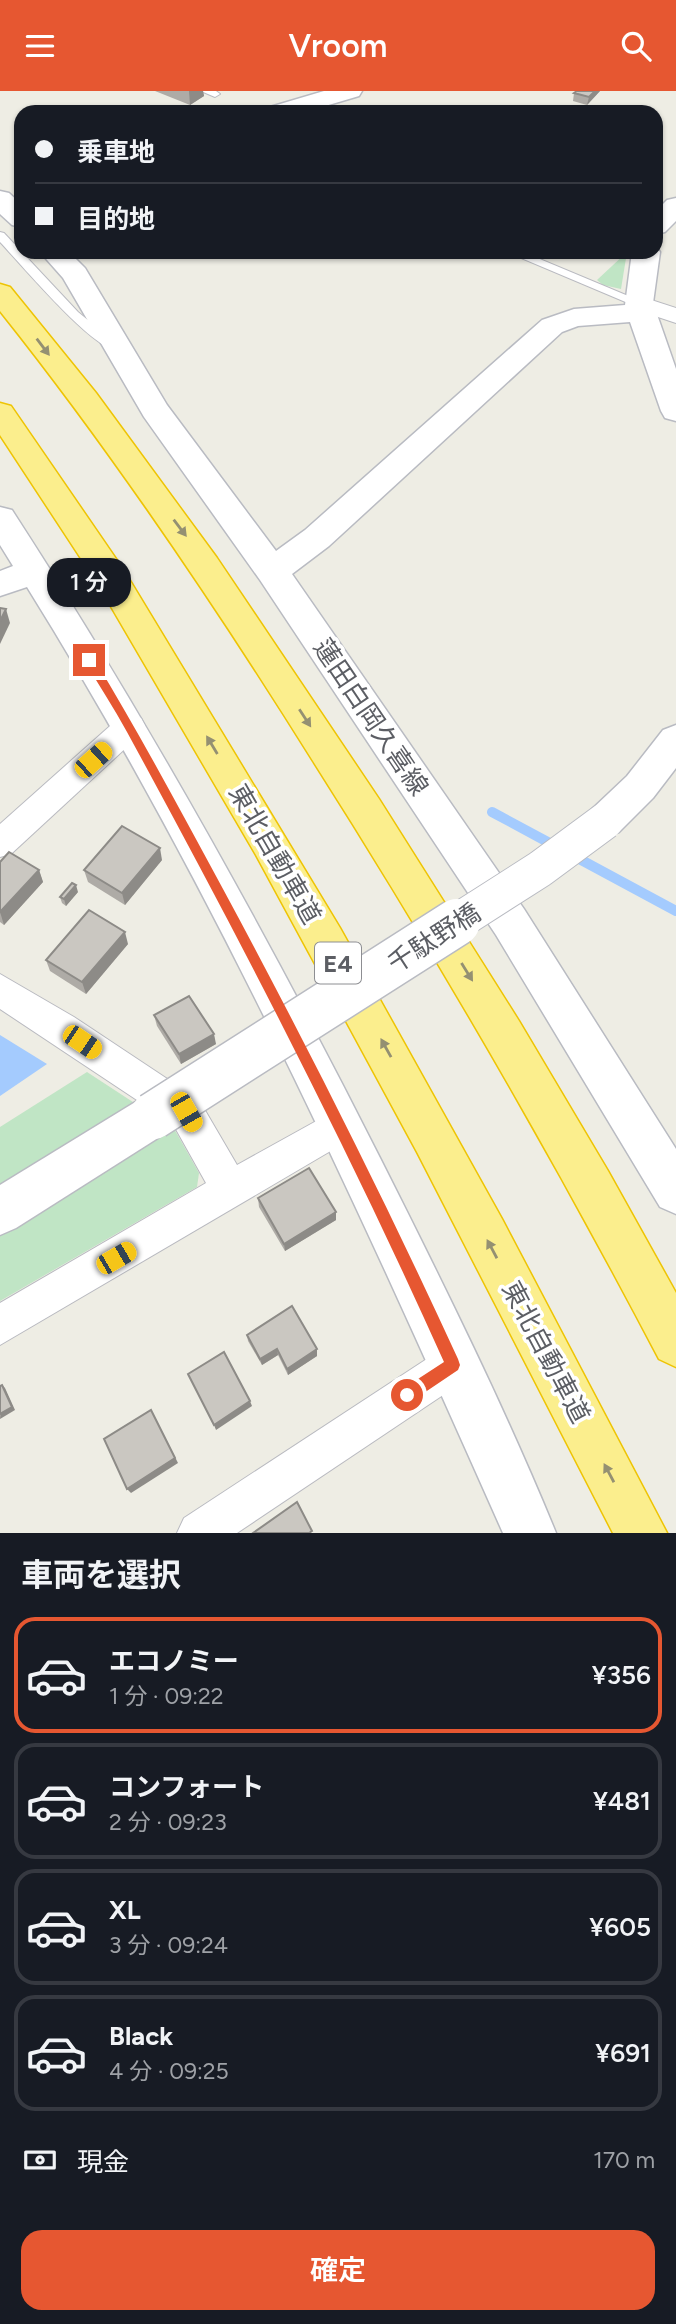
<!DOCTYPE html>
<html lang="ja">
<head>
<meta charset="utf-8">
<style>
  :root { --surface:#171b24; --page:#242831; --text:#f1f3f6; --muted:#9ea1a6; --line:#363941; --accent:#e65731 }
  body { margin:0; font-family:Figtree,"Noto Sans JP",sans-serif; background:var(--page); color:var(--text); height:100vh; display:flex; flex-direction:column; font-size:26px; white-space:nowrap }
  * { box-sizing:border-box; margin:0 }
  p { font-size:23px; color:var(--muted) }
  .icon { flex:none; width:38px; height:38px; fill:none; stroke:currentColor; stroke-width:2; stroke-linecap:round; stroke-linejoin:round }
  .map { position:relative; height:1442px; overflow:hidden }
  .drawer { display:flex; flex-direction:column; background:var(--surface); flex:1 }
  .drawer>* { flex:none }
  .top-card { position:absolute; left:14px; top:14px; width:649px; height:154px; border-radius:21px; box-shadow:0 2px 5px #0004; display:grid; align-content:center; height:154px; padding:0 21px; background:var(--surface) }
  .end { position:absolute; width:32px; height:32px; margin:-16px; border:9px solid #e65731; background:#fff; box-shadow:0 0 0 4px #fff }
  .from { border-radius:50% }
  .bubble { position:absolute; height:49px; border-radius:21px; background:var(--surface); box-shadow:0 2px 5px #0004; font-size:23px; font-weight:600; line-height:49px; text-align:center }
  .car { position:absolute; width:21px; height:42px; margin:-21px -10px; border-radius:9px; box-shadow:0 0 5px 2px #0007; background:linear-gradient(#f5c518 24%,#345 0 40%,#f5c518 0 76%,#345 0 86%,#f5c518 0) }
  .top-card b { display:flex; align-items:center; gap:24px; height:66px; font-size:26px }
  .top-card b+b { border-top:2px solid var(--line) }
  .top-card i { width:18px; height:18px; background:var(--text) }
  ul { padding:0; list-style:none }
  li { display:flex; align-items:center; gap:21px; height:116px; margin:0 14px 10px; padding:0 7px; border:4px solid var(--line); border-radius:21px }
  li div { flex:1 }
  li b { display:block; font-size:26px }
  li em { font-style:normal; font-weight:600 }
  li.selected { border-color:var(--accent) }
  li>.icon { width:63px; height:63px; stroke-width:1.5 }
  h2 { padding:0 21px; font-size:32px; line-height:84px }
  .pay { display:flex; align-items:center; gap:18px; height:77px; padding:0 21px; font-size:26px }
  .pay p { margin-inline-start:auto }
  .cta { display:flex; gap:14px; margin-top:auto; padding:14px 21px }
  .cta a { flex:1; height:80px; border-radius:21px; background:var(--accent); color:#fff; font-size:28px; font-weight:600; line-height:80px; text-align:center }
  header { display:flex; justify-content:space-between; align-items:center; height:91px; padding:0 21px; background:var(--accent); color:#fff; font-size:32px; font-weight:600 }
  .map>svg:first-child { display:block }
  .green { fill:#c0e5c5 }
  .water { fill:#a4cbfe }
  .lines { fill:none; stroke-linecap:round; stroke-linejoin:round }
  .stream { stroke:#a4cbfe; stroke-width:10 }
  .lane-casing { stroke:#b9bac0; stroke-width:2 }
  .street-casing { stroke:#b9bac0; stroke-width:2 }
  .secondary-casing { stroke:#b9bbc2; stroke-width:3 }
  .highway-casing { stroke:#eec404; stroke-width:3 }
  .lane { fill:#fff; fill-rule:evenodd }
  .street { fill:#fff; fill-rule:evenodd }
  .secondary { fill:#fff; fill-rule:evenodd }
  .highway { fill:#fbee8d; fill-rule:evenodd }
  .secondary-bridge-far1-casing { stroke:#b9bbc2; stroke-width:38; stroke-linecap:butt }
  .secondary-bridge-casing { stroke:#b9bbc2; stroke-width:49; stroke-linecap:butt }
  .secondary-bridge-far1 { stroke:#fff; stroke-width:36 }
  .secondary-bridge { stroke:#fff; stroke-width:46 }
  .wall { fill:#aeaba6 }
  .shaded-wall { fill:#8d8b87 }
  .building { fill:#cac7c1; stroke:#8d8b87; stroke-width:2 }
  .oneway { fill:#949072 }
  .route { fill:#e65731 }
  .labels { text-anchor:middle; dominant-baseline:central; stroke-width:7; stroke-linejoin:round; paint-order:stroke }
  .shield { fill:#fff; stroke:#8d8e92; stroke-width:2 }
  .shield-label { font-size:24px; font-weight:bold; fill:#5c5e64 }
  .street-label { font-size:26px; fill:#5c5e64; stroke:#fff }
</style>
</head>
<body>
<header><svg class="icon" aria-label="menu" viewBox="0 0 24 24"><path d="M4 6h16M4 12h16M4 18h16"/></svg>Vroom<svg class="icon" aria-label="search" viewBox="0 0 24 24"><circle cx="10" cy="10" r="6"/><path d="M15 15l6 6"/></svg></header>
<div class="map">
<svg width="676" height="1442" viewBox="0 0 676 1442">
  <rect width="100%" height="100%" fill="#eeede4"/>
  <!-- green -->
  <g class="green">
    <polygon points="627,161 621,198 603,194 597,189"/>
    <polygon points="87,981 139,1015 0,1103 0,1036"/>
    <polygon points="172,1034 199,1082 197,1096 0,1210 0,1145"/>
  </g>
  <!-- water -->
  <polygon class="water" points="0,944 47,973 0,1005"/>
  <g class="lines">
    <!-- stream -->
    <g class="stream">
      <polyline points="492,721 557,756"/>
      <polyline points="572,764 676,820"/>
    </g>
    <defs>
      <g id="lane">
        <polygon points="201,0 216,0 220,3 215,6"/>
        <path d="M0 141 4 142 78 221 116 252V258C95 261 18 170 0 151Z"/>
        <polygon points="507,161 523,161 645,212 639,216 635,215"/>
      </g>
      <g id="street">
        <polygon points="639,205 676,217 676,232 631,217 627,212 631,207"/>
        <polygon points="130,623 141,627 145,635 141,643 11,763 0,766 0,733 119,627"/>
        <polygon points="0,883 74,926 199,1009 237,1074 338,1018 351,1024 356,1036 351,1048 0,1254 0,1212 206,1092 173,1033 0,918"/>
        <polygon points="453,1254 467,1260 473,1274 467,1288 237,1442 177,1442 184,1427 439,1260"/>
      </g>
      <g id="secondary">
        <polygon points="324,0 362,0 359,5 305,21 267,21 270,16"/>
        <polygon points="0,100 9,102 21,113 21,136 12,134 0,123"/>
        <polygon points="676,107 676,130 665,141 656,143 656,120 667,109"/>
        <polygon points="656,156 660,161 653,212 676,278 676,330 665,327 661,320 630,231 578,235 562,241 329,455 292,483 524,818 676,1058 676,1123 660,1116 496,844 260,489 144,326 63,187 40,161 69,161 85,177 167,314 276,460 305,439 542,229 574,218 625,214 632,161 656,161"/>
        <path d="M0 416 12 419C147 627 268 845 380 1067 442 1190 504 1315 556 1442H503C360 1120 214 796 27 496L0 505V480L13 475 0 454Z"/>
        <polygon points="676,634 676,677 653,707 619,741 605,746 591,741 586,730 591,719 627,685 663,639"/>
        <polygon points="153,1004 169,1010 175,1025 169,1040 16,1137 0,1144 0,1094 137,1010"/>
      </g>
      <g id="highway">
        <path d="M0 193 10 196 96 302 217 467 379 708 519 930 608 1080 676 1202V1276L659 1268C552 1064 437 865 313 670 216 515 114 363 0 220Z"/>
        <polygon points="0,312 11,315 123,478 340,837 502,1128 667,1442 613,1442 417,1061 256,764 99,495 0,344"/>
      </g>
    </defs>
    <!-- lane casing -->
    <use href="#lane" class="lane-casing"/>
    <!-- street casing -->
    <use href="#street" class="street-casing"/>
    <!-- secondary casing -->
    <use href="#secondary" class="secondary-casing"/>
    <!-- highway casing -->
    <use href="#highway" class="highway-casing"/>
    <!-- lane -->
    <use href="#lane" class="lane"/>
    <!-- street -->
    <use href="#street" class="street"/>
    <!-- secondary -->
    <use href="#secondary" class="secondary"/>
    <!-- highway -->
    <use href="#highway" class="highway"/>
    <defs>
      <polyline id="secondary-bridge-far1" points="454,833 540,778 605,730"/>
      <polyline id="secondary-bridge" points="153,1025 457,831"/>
    </defs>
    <!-- secondary-bridge-far1 casing -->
    <use href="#secondary-bridge-far1" class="secondary-bridge-far1-casing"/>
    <!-- secondary-bridge casing -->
    <use href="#secondary-bridge" class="secondary-bridge-casing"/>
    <!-- secondary-bridge-far1 -->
    <use href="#secondary-bridge-far1" class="secondary-bridge-far1"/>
    <!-- secondary-bridge -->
    <use href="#secondary-bridge" class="secondary-bridge"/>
  </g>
  <!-- wall -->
  <g class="wall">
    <polygon points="155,0 203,0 204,5 190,14"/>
    <polygon points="577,0 600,0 587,14 573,10 574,2"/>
    <polygon points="162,769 125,814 88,791 84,779"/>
    <polygon points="0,771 39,779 43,791 4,834 0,831"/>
    <polygon points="78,801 66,815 62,812 60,806"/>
    <polygon points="128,853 86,903 50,880 46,869"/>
    <polygon points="154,924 216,953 181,973 157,935"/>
    <polygon points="258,1107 336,1129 285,1160 259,1116"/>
    <polygon points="247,1244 317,1258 317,1265 288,1284 278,1264 262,1274 248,1250"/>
  </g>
  <!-- shaded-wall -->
  <g class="shaded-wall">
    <polygon points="189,0 203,0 204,5 190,14"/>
    <polygon points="595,0 600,0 587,14 589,6"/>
    <polygon points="6,518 10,532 0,553 0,530"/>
    <polygon points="160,757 162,769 125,814 122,802"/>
    <polygon points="39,779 43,791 4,834 0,821"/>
    <polygon points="76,794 78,801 66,815 64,808"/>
    <polygon points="125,841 128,853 86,903 82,891"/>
    <polygon points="214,943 216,953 181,973 179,963"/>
    <polygon points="336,1121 336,1129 285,1160 284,1153"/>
    <polygon points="277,1258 278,1264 262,1274 260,1268"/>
    <polygon points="317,1258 317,1265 288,1284 287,1278"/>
    <polygon points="2,1294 5,1297 15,1319 0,1328"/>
    <polygon points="250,1310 252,1315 216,1339 214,1334"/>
    <polygon points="151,1319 178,1372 131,1402 127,1398"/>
  </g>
  <!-- building -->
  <g class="building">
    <polygon points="577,0 595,0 589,6 574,2"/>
    <polygon points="0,517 6,518 0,530"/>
    <polygon points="122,735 160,757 122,802 84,779"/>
    <polygon points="9,761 39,779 0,821 0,771"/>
    <polygon points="72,792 76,794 64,808 60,806"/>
    <polygon points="89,819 125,841 82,891 46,869"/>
    <polygon points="189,905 214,943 179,963 154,924"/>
    <polygon points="309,1077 336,1121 284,1153 258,1107"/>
    <polygon points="292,1215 317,1258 287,1278 277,1258 260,1268 247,1244"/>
    <polygon points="224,1261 250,1310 214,1334 188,1283"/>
    <polygon points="2,1294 12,1316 0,1323 0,1295"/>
    <polygon points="151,1319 175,1367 127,1398 104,1348"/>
    <polygon points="297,1411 312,1440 309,1442 253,1442"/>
  </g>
  <!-- one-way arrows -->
  <defs><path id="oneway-solid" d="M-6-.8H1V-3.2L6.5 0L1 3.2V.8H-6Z" transform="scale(1.75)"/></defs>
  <g class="oneway">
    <use href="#oneway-solid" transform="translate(43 256) rotate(53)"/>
    <use href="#oneway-solid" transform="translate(180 437) rotate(53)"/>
    <use href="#oneway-solid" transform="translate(305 627) rotate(57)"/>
    <use href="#oneway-solid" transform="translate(212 654) rotate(-121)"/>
    <use href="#oneway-solid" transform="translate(467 881) rotate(58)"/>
    <use href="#oneway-solid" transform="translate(386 957) rotate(-119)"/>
    <use href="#oneway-solid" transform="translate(492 1158) rotate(-118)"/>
    <use href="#oneway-solid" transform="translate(609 1382) rotate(-118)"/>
  </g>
  <!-- route -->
  <path class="route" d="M89 565 93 566C139 642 181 720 223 798 306 952 385 1109 458 1268L460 1274 458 1279 412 1310 407 1312 401 1310 399 1304 401 1299 444 1271C348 1057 240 848 127 641 114 617 98 593 84 569Z"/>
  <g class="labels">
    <!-- shield labels -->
    <rect class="shield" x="315" y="851.5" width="46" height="41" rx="5"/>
    <g class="shield-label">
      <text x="338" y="872">E4</text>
    </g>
    <!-- street labels -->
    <g class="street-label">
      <text transform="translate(371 626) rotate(56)">蓮田白岡久喜線</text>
      <text transform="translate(275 763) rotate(60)">東北自動車道</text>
      <text transform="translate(434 847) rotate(-33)">千駄野橋</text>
      <text transform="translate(546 1261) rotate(62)">東北自動車道</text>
    </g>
  </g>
</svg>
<i class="end from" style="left:407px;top:1304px"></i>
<i class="end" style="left:89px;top:569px"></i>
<div class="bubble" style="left:47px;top:467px;width:84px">1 分</div>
<i class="car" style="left:93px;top:669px;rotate:48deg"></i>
<i class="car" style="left:82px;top:951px;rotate:124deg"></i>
<i class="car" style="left:186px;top:1021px;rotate:150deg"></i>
<i class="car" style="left:116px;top:1167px;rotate:60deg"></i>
<div class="top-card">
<b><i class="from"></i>乗車地</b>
<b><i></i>目的地</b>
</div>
</div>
<section class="drawer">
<h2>車両を選択</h2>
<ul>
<li class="selected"><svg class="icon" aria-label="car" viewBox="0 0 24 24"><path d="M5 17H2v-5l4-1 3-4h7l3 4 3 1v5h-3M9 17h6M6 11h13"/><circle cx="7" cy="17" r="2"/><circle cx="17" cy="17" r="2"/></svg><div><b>エコノミー</b><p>1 分 · 09:22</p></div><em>¥356</em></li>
<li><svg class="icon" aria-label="car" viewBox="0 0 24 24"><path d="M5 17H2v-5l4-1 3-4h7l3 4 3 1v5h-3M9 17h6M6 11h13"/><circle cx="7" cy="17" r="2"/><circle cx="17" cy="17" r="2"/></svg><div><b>コンフォート</b><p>2 分 · 09:23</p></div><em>¥481</em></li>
<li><svg class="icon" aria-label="car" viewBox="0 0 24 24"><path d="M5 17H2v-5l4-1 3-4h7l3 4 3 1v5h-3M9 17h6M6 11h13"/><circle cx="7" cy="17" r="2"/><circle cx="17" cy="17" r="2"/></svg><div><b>XL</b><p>3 分 · 09:24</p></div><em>¥605</em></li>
<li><svg class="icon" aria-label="car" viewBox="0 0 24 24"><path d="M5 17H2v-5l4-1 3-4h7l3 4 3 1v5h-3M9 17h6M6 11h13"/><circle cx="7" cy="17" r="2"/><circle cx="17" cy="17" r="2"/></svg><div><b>Black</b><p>4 分 · 09:25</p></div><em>¥691</em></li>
</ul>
<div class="pay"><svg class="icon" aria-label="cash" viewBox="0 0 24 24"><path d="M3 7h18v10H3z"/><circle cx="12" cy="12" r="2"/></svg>現金<p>170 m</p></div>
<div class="cta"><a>確定</a></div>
</section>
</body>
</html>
